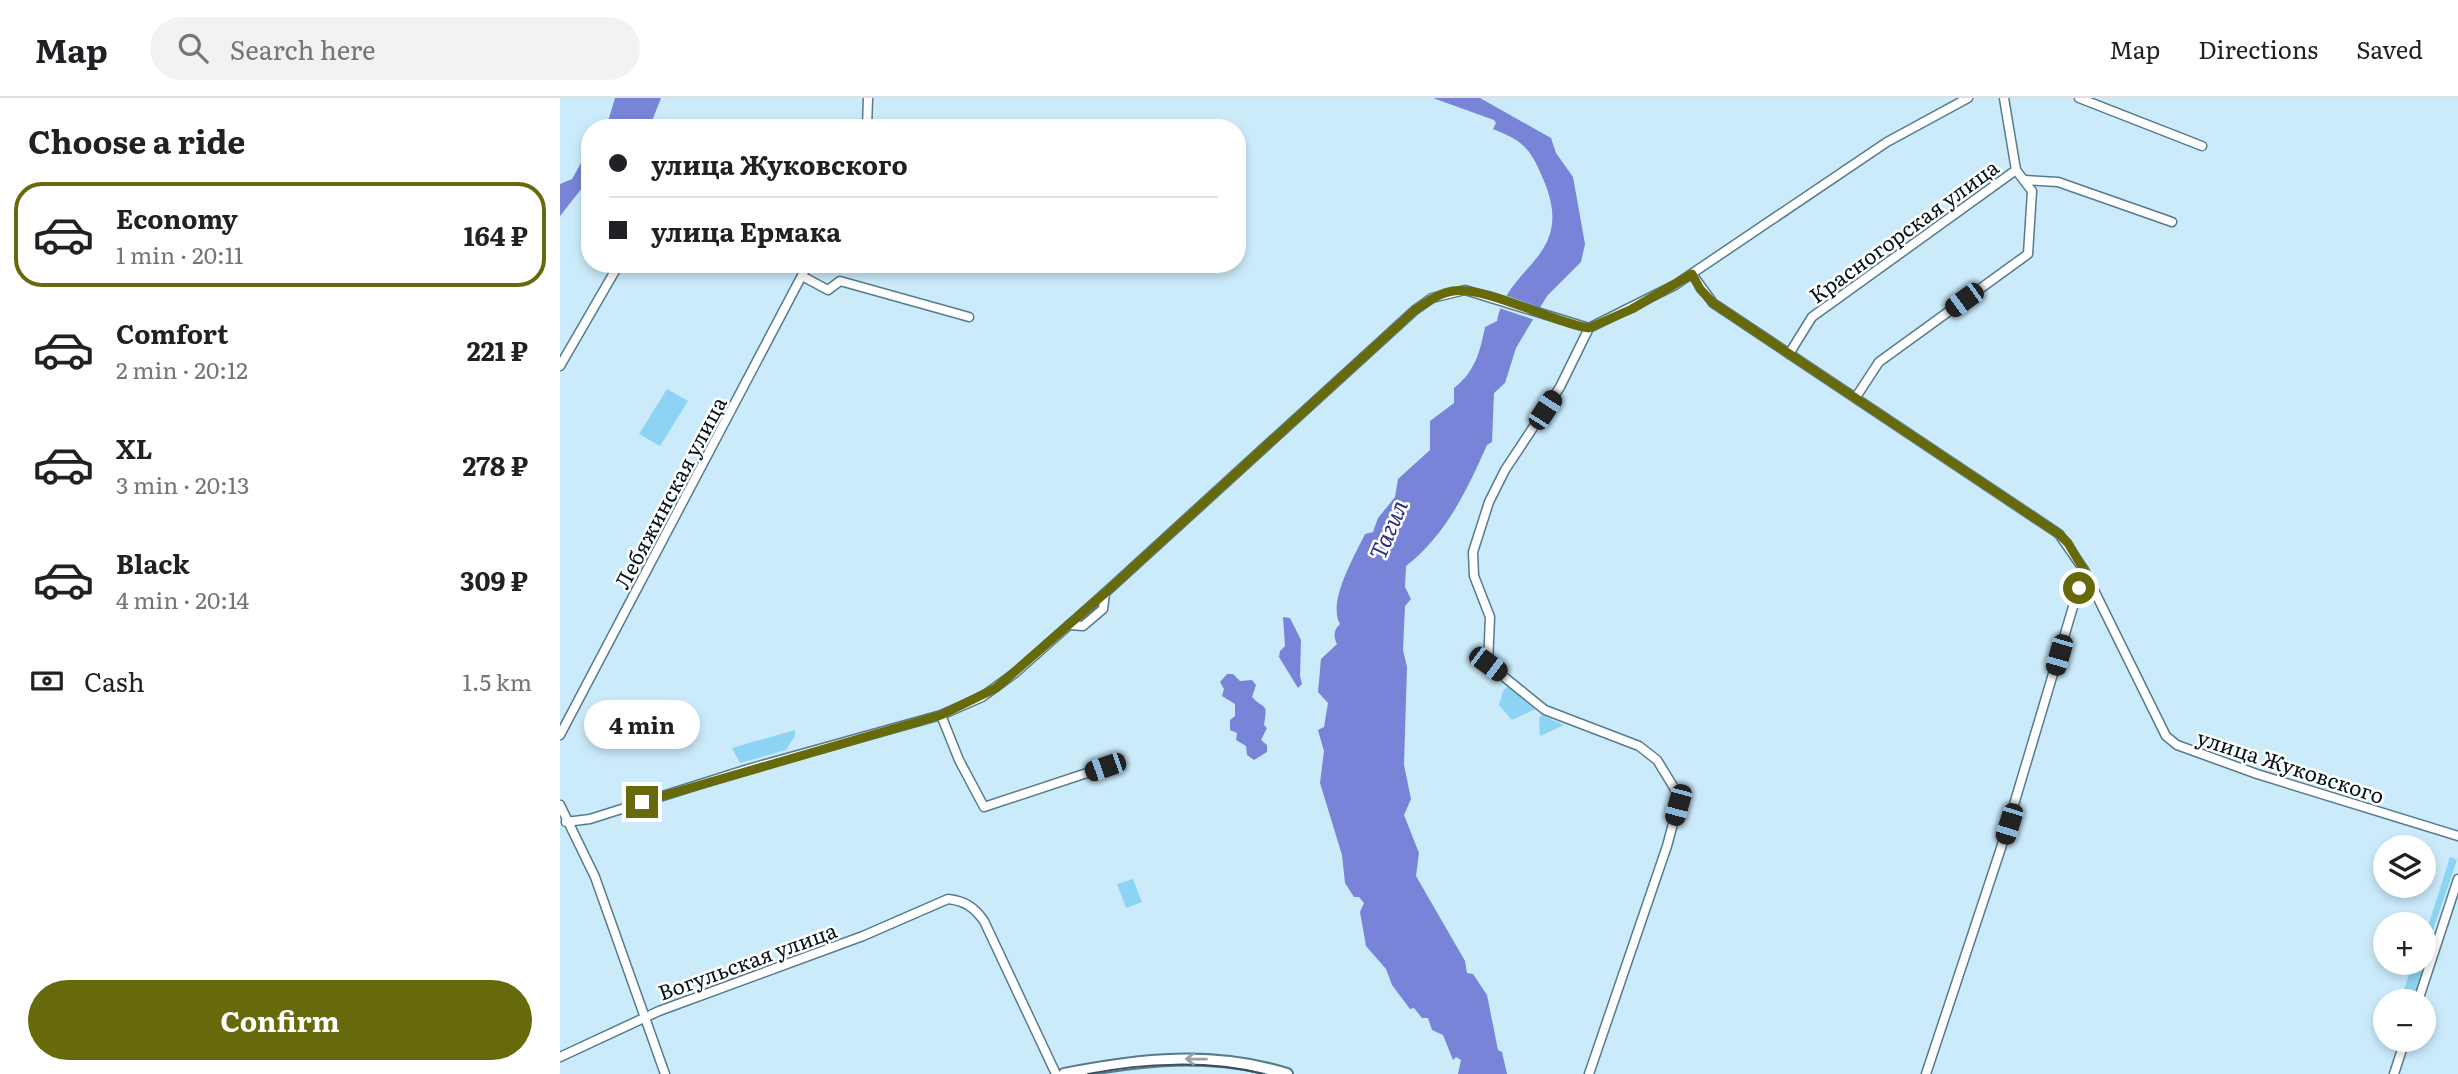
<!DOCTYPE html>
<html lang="en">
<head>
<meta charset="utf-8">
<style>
  :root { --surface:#fff; --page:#f2f2f2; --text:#202124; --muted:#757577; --line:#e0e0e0; --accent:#676a0a }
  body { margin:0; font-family:Literata,serif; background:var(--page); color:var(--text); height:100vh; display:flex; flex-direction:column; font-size:26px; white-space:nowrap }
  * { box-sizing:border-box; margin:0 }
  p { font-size:23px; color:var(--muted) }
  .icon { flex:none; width:38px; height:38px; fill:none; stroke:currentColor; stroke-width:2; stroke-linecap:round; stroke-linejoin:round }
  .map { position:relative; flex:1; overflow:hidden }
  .drawer { display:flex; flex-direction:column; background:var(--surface); width:560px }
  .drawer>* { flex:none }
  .guide { position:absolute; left:21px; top:21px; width:665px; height:154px; border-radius:28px; box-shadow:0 4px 10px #0003; display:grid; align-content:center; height:154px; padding:0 28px; background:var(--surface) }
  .tools { position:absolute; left:1813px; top:737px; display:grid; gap:14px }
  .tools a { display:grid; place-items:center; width:63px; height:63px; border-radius:50%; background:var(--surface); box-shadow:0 4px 10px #0003; font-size:35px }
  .end { position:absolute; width:32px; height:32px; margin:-16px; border:9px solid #676a0a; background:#fff; box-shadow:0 0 0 4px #fff }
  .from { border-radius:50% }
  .bubble { position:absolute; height:49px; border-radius:24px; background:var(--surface); box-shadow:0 4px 10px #0003; font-size:23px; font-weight:700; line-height:49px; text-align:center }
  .car { position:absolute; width:21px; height:42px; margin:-21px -10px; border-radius:9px; box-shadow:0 0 5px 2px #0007; background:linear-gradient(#222 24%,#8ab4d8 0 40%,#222 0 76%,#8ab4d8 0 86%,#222 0) }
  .guide b { display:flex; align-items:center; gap:24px; height:66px; font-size:26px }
  .guide b+b { border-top:2px solid var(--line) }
  .guide i { width:18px; height:18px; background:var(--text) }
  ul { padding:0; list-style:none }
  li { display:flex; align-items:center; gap:21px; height:105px; margin:0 14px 10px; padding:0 14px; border:4px solid transparent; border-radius:28px }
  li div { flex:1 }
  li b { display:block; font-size:26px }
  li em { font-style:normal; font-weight:700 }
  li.active { border-color:var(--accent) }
  li>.icon { width:63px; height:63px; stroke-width:1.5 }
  h2 { padding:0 28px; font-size:32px; line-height:84px }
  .pay { display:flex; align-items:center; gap:18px; height:77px; padding:0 28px; font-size:26px }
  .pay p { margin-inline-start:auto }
  .cta { display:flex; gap:14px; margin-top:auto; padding:14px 28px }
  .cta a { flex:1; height:80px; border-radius:42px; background:var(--accent); color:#fff; font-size:28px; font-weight:700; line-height:80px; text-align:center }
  header { display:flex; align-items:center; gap:42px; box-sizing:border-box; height:98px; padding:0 35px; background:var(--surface); border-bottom:2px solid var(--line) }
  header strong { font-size:33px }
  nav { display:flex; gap:38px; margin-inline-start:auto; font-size:24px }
  .search { width:490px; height:63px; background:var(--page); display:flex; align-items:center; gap:18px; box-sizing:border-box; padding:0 24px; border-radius:38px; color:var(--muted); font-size:26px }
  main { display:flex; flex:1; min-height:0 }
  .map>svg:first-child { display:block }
  .green { fill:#8dd4f4 }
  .water { fill:#7784d7 }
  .pier { fill:#cbebfb }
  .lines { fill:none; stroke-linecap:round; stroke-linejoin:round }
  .minor-casing { stroke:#567b8c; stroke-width:11 }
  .major-casing { stroke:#567b8c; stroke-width:14 }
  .minor { stroke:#fff; stroke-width:8 }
  .major { stroke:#fff; stroke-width:10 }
  .tram { stroke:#3c4f58; stroke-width:2 }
  .oneway { stroke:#9ba1a3 }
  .route { stroke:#676a0a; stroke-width:9 }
  .labels { text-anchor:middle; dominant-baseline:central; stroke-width:5; stroke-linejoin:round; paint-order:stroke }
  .street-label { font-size:21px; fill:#051319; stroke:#fff }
  .water-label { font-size:23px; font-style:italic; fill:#2d2d8e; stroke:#fff }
</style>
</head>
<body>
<header>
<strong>Map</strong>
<div class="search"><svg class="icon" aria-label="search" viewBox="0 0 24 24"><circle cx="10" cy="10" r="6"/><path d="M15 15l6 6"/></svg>Search here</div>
<nav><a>Map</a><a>Directions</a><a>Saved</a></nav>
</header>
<main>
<section class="drawer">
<h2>Choose a ride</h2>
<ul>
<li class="active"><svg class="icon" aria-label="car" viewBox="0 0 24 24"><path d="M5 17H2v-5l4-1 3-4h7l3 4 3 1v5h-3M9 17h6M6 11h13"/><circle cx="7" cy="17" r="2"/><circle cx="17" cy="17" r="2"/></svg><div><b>Economy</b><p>1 min · 20:11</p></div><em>164 ₽</em></li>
<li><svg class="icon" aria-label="car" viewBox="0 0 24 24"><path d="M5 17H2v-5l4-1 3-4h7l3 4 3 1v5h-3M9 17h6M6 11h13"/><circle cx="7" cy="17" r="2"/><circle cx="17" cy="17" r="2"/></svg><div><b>Comfort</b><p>2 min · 20:12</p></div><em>221 ₽</em></li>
<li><svg class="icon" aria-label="car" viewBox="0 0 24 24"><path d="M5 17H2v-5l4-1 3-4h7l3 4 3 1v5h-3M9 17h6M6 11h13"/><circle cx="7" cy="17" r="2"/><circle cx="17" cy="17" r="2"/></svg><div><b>XL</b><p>3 min · 20:13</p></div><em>278 ₽</em></li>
<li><svg class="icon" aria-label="car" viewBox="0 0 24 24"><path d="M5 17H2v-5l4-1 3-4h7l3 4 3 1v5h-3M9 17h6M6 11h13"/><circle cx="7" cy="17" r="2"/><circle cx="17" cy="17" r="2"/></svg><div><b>Black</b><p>4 min · 20:14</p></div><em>309 ₽</em></li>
</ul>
<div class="pay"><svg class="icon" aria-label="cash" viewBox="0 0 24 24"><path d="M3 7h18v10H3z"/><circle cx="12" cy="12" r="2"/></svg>Cash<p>1.5 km</p></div>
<div class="cta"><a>Confirm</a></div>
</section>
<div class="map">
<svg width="1898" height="976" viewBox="0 0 1898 976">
  <rect width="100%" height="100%" fill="#cbebfb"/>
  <!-- green -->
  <g class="green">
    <polygon points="107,291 128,303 100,348 79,336"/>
    <polygon points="948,588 955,590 978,610 952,622 939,607 943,593"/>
    <polygon points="982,617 1004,627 980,638 979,620"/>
    <polygon points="235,632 235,638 226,652 180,665 172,650"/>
    <polygon points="1890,759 1897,762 1871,838 1865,838"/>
    <polygon points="573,781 582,804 566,810 557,786"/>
    <polygon points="1864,843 1873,849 1853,903 1840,903 1853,865 1864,864"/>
  </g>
  <!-- water -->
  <g class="water">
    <polygon points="55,0 101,0 92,23 67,26 64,30 46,30"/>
    <path d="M873 0H920L991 40 996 55 1013 79 1025 146 1021 164 987 198 956 250 945 285 934 295 932 344 927 347C907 392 886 437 846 468L845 489 851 501 845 508 843 552 847 569 844 667 851 701 844 717 859 755 856 778 905 863 907 875 913 876 927 897 938 952 942 954 947 976H898L901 962 896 959 893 962 883 937 872 932 868 920H862L854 910 850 911 832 887 826 871 806 848 800 814 804 805 799 799H794L785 785 782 757 760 685 764 653 758 632 764 629 768 605 758 594 761 561 777 546C773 538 774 531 780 526 767 504 795 457 805 436L813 434 818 420 835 399 838 381 870 352V323L894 305V290C915 274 920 254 925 229L937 223C947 166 1016 160 984 83 970 50 965 44 933 31L936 25 934 22Z"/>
    <polygon points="30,49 30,80 0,118 0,86 12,81"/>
    <polygon points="723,519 730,520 741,542 740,578 742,586 738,590 719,559 720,553 725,548"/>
    <path d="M667 576H673L680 583 692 582 696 587 692 599C705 613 708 603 704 627L707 630 701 642 707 647V654L694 662 687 657 686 648 676 642 677 635 670 632V622L675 618V606L662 598 664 591 660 584Z"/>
  </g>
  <!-- pier -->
  <polygon class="pier" points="945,197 984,211 978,223 936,209"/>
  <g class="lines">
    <defs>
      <g id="minor">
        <polyline points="1519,0 1642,48"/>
        <polyline points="307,30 308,0"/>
        <polyline points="1464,82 1498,84 1612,124"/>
        <polyline points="1132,176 1153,205 1499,436 1524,472 1606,638 1617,647 1697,676 1898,738"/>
        <polyline points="242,178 268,192 280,183 409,219"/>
        <polyline points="1229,256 1252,219 1456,72"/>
        <polyline points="0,268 59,166"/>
        <polyline points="1296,299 1319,264 1468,156 1472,93 1456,72 1444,0"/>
        <polyline points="509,527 523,528 543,511 545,495"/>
        <polyline points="381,617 399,662 424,709 545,669"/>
        <polyline points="0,637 248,166"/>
        <polyline points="0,707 35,779 105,976"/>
        <polyline points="6,724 30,721 188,671 381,617 422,599 455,575 545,495 855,212 872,200 905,192 1029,230"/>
        <polyline points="1858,903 1898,781"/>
        <path d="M0 959 99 913 303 838 388 801C405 803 414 809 424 823L496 976"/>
        <polyline points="1029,976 1107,748 1118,707 1116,693 1097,662 1079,648 985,612 928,566 930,519 914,478 913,454 929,404 945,372 1000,289 1029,230 1115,187 1327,44 1408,0"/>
        <polyline points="1366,976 1441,750 1524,472"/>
        <polyline points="1834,976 1845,942"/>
      </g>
      <path id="major" d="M504 976C580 961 652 953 727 976"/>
    </defs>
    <!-- minor casing -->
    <use href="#minor" class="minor-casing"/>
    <!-- major casing -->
    <use href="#major" class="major-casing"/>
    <!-- minor -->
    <use href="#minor" class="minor"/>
    <!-- major -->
    <use href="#major" class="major"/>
    <!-- tram -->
    <path class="tram" d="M528 976C584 965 648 962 704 976"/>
  </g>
  <!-- one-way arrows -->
  <defs><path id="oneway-shaft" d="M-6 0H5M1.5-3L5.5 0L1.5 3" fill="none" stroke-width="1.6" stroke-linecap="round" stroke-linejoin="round" transform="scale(1.75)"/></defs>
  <use class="oneway" href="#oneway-shaft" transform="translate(636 961) rotate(-179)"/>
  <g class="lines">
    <!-- route -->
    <path class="route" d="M82 704 381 617 436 590 545 495 855 212C867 204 879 195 893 193 927 188 991 224 1029 230L1072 211 1132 176 1140 191 1153 205 1499 436 1508 445 1524 472 1519 490"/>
  </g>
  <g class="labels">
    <!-- street labels -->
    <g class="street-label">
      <text transform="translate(1343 132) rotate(-36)">Красногорская улица</text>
      <text transform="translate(109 394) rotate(-62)">Лебяжинская улица</text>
      <text transform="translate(1731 667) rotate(18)">улица Жуковского</text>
      <text transform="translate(187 862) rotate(-20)">Вогульская улица</text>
    </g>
    <!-- water labels -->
    <g class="water-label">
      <text transform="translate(827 431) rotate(-67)">Тагил</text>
    </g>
  </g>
</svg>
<div class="tools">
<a><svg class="icon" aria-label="layers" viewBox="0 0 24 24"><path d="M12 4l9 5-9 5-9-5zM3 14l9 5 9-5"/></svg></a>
<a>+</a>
<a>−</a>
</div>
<i class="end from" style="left:1519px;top:490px"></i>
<i class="end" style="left:82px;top:704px"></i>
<div class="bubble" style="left:24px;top:602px;width:116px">4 min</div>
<i class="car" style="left:1404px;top:202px;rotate:234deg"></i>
<i class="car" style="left:985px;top:312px;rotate:33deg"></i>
<i class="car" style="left:1499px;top:557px;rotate:196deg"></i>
<i class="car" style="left:928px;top:566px;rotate:127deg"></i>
<i class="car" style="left:545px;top:669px;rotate:251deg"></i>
<i class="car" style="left:1118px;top:707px;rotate:195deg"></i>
<i class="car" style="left:1449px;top:726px;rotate:197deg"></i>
<div class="guide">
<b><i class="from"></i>улица Жуковского</b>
<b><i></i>улица Ермака</b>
</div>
</div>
</main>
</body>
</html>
